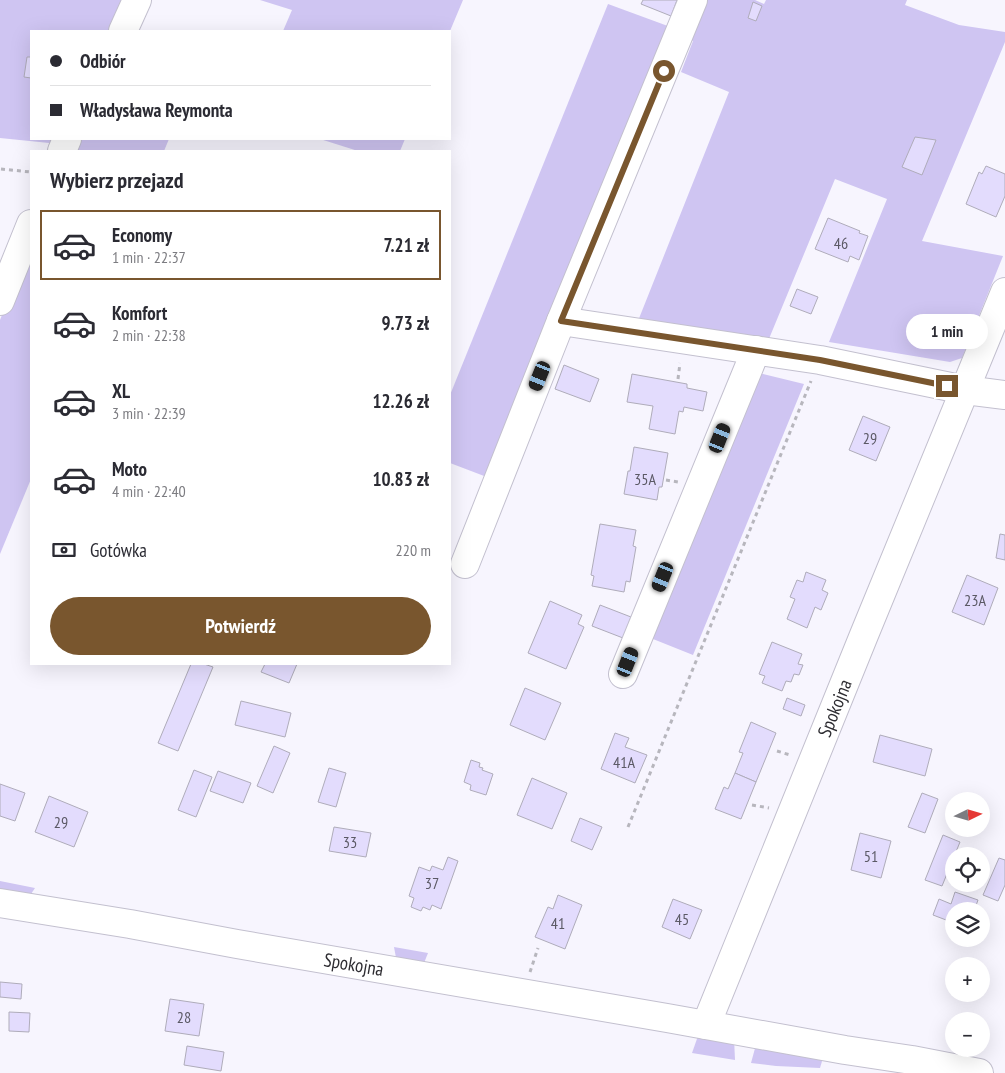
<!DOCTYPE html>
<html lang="pl">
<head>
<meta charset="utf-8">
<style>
  :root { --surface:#fff; --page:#f7f7f7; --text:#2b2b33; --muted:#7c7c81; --line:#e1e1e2; --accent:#79562e }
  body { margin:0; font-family:"PT Sans Narrow",sans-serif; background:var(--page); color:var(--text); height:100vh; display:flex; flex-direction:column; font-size:19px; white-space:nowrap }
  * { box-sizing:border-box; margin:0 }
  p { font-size:16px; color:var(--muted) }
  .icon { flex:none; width:28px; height:28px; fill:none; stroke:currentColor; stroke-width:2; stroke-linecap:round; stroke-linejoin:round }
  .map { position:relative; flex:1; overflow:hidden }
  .side { position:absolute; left:30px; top:150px; width:421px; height:515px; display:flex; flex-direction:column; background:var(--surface); border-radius:0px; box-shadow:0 5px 20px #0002 }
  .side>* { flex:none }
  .hud { position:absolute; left:30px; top:30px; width:421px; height:110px; border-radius:0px; box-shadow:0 5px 20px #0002; display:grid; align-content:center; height:110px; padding:0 20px; background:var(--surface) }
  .needle { width:32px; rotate:85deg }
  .buttons { position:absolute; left:945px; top:792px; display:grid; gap:10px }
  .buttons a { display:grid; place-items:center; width:45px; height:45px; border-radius:50%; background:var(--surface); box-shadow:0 5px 20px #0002; font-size:25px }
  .end { position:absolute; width:22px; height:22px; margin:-11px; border:6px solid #79562e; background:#fff; box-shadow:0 0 0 2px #fff }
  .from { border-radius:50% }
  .bubble { position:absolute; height:35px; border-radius:18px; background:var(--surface); box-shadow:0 5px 20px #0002; font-size:16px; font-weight:800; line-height:35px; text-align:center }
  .car { position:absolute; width:15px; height:30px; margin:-15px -8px; border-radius:6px; box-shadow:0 0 4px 1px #0007; background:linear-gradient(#222 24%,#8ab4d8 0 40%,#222 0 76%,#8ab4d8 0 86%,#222 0) }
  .hud b { display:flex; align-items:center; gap:18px; height:48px; font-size:19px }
  .hud b+b { border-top:1px solid var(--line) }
  .hud i { width:12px; height:12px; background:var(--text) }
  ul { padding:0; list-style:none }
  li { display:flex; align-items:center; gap:15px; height:70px; margin:0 10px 8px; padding:0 10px; border:2px solid transparent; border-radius:0px }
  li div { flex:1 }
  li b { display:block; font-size:19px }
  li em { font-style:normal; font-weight:800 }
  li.on { border-color:var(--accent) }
  li>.icon { width:45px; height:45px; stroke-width:1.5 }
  h2 { padding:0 20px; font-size:22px; line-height:60px }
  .pay { display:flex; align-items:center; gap:12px; height:55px; padding:0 20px; font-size:19px }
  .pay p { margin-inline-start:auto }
  .action { display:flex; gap:10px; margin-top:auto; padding:10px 20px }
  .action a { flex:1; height:58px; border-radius:30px; background:var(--accent); color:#fff; font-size:20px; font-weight:800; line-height:58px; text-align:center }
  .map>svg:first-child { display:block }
  .green { fill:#cfc5f2 }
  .building { fill:#e3dcfd; stroke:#afacba }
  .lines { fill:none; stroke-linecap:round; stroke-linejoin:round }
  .minor-casing { stroke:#c3c0cf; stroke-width:30 }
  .path { stroke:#b7b6bd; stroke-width:3; stroke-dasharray:4 4; stroke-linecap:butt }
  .minor { stroke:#fff; stroke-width:28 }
  .route { stroke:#79562e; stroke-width:6 }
  .labels { text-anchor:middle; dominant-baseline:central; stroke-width:5; stroke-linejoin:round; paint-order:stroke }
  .number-label { font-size:16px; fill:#5b5965 }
  .street-label { font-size:19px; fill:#2e2d32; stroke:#fff }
</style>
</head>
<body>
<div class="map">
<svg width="1005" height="1073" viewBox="0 0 1005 1073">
  <rect width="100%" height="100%" fill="#f7f5fe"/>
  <!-- green -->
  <g class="green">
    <polygon points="0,0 129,0 110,31 31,31 31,139 61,139 59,144 0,138"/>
    <polygon points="260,0 463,0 450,31 283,31 292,10"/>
    <polygon points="699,0 755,0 764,4 766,0 907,0 905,5 959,25 1005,32 1005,42 922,241 1003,256 962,358 950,362 829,342 887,199 835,179 766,346 636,326 729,92 681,72 693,41 684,36"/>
    <polygon points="608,4 676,29 492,479 450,463 450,395"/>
    <polygon points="74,139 169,139 164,151 69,151"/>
    <polygon points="320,139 405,139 400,151 358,151"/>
    <polygon points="31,242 31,479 0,554 0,320"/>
    <polygon points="759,373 804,384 693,655 648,637"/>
    <polygon points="0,881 35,888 27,900 0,895"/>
    <polygon points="394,947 428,953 422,968 397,963"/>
    <polygon points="698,1036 734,1038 735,1060 692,1053"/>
    <polygon points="757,1041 825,1051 820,1068 776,1066 751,1063"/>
  </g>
  <!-- building -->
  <g class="building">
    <polygon points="643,0 677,0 671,16 641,4"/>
    <polygon points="753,2 762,6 756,21 748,18"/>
    <polygon points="27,57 31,57 31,78 24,77"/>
    <polygon points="915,137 936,140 922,175 902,167"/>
    <polygon points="986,166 1005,174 1005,196 996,217 966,204 979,172 982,174"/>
    <polygon points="828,218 860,231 859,233 868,236 859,260 850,256 848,262 815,249"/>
    <polygon points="797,289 818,297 811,314 790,306"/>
    <polygon points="564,365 599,379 590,402 555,389"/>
    <polygon points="632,374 687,384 687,388 707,392 703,411 684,407 683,412 679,411 675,434 649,429 653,406 627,402"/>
    <polygon points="863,416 890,427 876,461 849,450"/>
    <polygon points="634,447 668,453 662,487 659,487 657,500 624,494 628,471 630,471"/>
    <polygon points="600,524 636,530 633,546 636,547 630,582 626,581 624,592 592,586 594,576 591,575"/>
    <polygon points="1000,534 1005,535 1005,560 996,558"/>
    <polygon points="806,572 826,580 822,590 828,593 821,610 815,607 807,628 787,619 795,599 790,597 797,580 803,582"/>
    <polygon points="967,575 998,588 984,625 952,612"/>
    <polygon points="550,601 582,615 578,624 584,627 566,669 528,653"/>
    <polygon points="600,605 631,617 623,638 592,626"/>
    <polygon points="772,642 802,654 798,664 803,665 799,675 794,674 791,682 786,681 782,691 762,683 765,676 759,674"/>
    <polygon points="191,664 204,664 213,667 178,751 158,743"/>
    <polygon points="265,664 297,664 289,683 261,672"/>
    <polygon points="525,688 561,703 545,740 510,725"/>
    <polygon points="787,698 805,705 801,716 783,709"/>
    <polygon points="241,701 291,713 285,737 235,725"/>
    <polygon points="751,722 776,733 756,782 735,773 743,753 739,752"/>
    <polygon points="615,733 629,738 625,747 647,755 635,783 601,769"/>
    <polygon points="880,735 932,749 925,776 873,762"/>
    <polygon points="274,746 290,753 273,793 257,786"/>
    <polygon points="471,760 480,763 479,767 483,768 482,770 493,774 486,795 470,790 471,785 464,782"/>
    <polygon points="329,768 346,773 336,807 318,802"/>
    <polygon points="194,770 212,777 196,817 178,810"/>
    <polygon points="218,771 251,783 243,803 210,791"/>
    <polygon points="735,773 756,782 741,819 715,809 724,787 728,789"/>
    <polygon points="532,778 567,793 552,829 517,815"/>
    <polygon points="0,784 25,793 15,821 0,816"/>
    <polygon points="922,793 938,799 925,833 908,827"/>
    <polygon points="49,796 88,812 74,847 35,832"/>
    <polygon points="580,818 602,827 592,850 571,841"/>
    <polygon points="334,827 371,833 366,857 329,851"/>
    <polygon points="860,833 891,841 881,878 851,870"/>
    <polygon points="943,835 960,842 942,886 925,880"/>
    <polygon points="448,857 458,861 441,909 432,905 430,910 423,907 421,911 411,907 414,898 409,896 419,867 430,871 432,866 443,870"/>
    <polygon points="999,858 1005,860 1005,885 998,901 983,895"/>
    <polygon points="955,892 978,900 974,911 954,911 954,923 933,915 939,899 951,904"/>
    <polygon points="558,895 582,905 565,949 535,937 548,907 553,909"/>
    <polygon points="673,899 702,910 690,939 662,927"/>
    <polygon points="0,982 22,984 21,999 0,997"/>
    <polygon points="170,999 204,1004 199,1036 165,1031"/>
    <polygon points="9,1012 30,1013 29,1032 9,1031"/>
    <polygon points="187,1046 224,1052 221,1071 184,1065"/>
  </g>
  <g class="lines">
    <defs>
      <g id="minor">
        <polyline points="123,31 137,0"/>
        <polyline points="62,151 67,139"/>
        <polyline points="0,301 31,224"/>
        <polyline points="561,321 820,360 965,390 1005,395"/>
        <polyline points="465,564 561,321 693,0"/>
        <polyline points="623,674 756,350"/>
        <path id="s1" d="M0 903 130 924 237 944 667 1018 845 1050 912 1060 979 1073"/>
        <path id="s2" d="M706 1025 864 635 1005 292"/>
      </g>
    </defs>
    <!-- minor casing -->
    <use href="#minor" class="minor-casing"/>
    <!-- path -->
    <g class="path">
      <polyline points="1,169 31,172"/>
      <polyline points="678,379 680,363"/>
      <polyline points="666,480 678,482"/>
      <polyline points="777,751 790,755"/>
      <polyline points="752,805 769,808"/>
      <polyline points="628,827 811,381"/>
      <polyline points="530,972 538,948"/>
    </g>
    <!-- minor -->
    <use href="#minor" class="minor"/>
  </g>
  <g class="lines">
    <!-- route -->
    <polyline class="route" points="664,71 561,321 820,360 947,386"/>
  </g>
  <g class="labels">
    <!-- number labels -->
    <g class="number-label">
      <text x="841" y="243">46</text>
      <text x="870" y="438">29</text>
      <text x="645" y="479">35A</text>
      <text x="975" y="600">23A</text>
      <text x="624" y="762">41A</text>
      <text x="61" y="822">29</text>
      <text x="350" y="842">33</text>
      <text x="871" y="856">51</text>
      <text x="432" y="883">37</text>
      <text x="682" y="919">45</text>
      <text x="558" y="923">41</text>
      <text x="184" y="1017">28</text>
    </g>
    <!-- street labels -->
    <g class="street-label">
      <text stroke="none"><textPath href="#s2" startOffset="342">Spokojna</textPath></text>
      <text stroke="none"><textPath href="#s1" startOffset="359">Spokojna</textPath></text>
    </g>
  </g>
</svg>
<div class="buttons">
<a><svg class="needle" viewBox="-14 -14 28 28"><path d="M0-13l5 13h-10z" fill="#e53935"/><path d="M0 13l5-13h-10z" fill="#7c7c81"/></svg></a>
<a><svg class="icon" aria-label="locate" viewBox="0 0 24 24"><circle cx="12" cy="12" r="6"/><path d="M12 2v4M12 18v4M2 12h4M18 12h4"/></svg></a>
<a><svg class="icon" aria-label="layers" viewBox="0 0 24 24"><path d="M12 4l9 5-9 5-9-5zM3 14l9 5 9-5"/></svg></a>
<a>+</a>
<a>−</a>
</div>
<i class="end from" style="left:664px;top:71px"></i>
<i class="end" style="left:947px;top:386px"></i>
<div class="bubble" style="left:906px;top:314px;width:82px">1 min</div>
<i class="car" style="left:540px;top:376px;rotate:202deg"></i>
<i class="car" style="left:720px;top:438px;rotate:22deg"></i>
<i class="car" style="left:663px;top:577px;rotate:202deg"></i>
<i class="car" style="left:628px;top:662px;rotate:22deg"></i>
<div class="hud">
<b><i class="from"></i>Odbiór</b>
<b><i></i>Władysława Reymonta</b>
</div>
<section class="side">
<h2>Wybierz przejazd</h2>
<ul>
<li class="on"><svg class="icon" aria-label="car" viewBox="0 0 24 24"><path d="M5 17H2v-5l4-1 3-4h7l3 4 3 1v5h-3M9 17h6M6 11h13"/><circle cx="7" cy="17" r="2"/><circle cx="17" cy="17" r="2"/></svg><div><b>Economy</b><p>1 min · 22:37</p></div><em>7.21 zł</em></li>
<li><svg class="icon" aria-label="car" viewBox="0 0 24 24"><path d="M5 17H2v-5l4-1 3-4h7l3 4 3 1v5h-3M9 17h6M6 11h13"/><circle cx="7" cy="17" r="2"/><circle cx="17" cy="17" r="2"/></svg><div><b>Komfort</b><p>2 min · 22:38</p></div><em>9.73 zł</em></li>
<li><svg class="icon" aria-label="car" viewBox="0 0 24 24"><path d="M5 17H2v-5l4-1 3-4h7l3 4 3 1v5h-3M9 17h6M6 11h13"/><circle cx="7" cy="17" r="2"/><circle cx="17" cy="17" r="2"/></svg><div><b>XL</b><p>3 min · 22:39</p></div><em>12.26 zł</em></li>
<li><svg class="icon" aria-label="car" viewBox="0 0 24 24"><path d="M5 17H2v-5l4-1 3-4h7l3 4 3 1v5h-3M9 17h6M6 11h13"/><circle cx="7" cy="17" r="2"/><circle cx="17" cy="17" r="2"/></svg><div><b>Moto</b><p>4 min · 22:40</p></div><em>10.83 zł</em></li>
</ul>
<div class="pay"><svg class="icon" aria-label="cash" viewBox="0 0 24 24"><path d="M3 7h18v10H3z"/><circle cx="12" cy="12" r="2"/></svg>Gotówka<p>220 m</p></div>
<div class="action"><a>Potwierdź</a></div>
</section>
</div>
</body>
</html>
